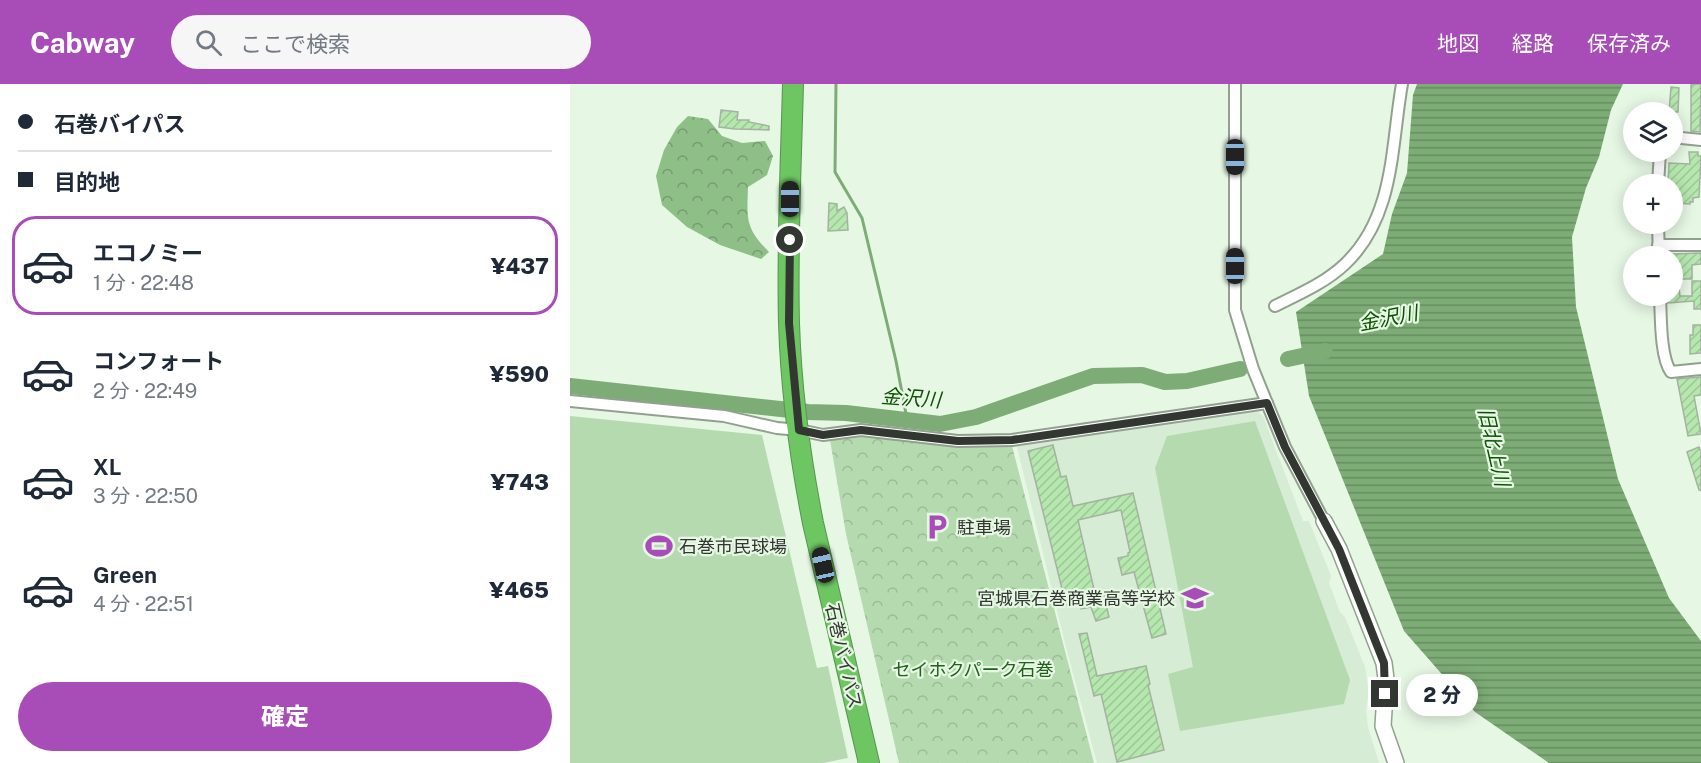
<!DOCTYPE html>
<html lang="ja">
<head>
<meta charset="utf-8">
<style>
  :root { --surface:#fff; --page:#f6f6f7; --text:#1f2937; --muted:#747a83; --line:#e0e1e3; --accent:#a84db8 }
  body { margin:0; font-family:"Public Sans","Noto Sans JP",sans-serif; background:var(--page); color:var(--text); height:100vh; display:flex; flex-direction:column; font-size:22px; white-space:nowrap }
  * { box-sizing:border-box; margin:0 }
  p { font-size:20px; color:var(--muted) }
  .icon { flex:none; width:33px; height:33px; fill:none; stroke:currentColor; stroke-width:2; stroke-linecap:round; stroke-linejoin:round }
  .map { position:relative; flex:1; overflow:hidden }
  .sheet { display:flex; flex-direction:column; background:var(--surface); width:570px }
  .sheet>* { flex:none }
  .guide { display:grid; align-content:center; height:132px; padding:0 18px; background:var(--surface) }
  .tools { position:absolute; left:1053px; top:18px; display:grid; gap:12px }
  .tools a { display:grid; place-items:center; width:60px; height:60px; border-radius:50%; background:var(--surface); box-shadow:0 3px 15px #0003; font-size:30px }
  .end { position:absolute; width:27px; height:27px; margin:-14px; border:8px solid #323831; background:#fff; box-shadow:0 0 0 3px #fff }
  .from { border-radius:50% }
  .bubble { position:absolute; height:42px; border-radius:21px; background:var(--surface); box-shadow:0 3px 15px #0003; font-size:20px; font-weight:800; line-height:42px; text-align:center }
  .car { position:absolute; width:18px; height:36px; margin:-18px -9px; border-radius:8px; box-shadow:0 0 4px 2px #0007; background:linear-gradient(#222 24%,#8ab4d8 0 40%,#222 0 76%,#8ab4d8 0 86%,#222 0) }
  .guide b { display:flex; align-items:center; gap:21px; height:57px; font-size:22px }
  .guide b+b { border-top:2px solid var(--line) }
  .guide i { width:15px; height:15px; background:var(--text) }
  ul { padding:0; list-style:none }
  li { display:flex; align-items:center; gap:18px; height:99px; margin:0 12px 9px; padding:0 6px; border:3px solid transparent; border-radius:24px }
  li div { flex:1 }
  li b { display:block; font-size:22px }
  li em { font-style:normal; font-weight:800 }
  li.selected { border-color:var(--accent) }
  li>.icon { width:54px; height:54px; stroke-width:1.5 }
  .primary-button { display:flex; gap:12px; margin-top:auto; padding:12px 18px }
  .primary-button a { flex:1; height:69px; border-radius:36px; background:var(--accent); color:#fff; font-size:24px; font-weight:800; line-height:69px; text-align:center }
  header { display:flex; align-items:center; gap:36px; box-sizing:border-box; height:84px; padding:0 30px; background:var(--accent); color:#fff }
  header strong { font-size:28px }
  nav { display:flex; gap:33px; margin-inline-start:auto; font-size:21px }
  .search { width:420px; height:54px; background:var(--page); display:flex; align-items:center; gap:15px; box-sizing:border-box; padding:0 21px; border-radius:33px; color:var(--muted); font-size:22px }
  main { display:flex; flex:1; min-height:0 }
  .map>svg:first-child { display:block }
  .built { fill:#d7ecd4 }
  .forest { fill:url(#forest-crowns) }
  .park { fill:url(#park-crowns) }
  .pitch { fill:#b5daaf }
  .water { fill:url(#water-rules) }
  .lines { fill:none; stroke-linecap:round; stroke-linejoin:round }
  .stream { stroke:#7dac76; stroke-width:3 }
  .river { stroke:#7dac76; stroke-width:16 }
  .building { fill:url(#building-hatch); stroke:#a4b3a1; stroke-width:1.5 }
  .street-casing { stroke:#92a18f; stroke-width:14 }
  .secondary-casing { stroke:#92a18f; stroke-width:18 }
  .highway-casing { stroke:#589450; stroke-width:22 }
  .street { stroke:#fff; stroke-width:10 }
  .secondary { stroke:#fff; stroke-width:15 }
  .highway { stroke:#6dc661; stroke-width:20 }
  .route { stroke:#323831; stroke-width:8 }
  .labels { text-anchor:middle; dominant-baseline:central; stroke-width:4.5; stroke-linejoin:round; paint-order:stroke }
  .poi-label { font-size:18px; fill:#323831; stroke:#e6f7e4; text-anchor:start }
  .street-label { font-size:18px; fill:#323831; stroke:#e6f7e4 }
  .park-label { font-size:18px; fill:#216119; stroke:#e6f7e4 }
  .water-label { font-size:20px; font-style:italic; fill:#0e5104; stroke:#e6f7e4 }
</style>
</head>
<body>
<header>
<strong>Cabway</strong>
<div class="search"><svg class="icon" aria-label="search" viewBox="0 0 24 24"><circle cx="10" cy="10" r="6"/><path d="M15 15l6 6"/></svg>ここで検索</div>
<nav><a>地図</a><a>経路</a><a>保存済み</a></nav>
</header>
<main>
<section class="sheet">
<div class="guide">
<b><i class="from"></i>石巻バイパス</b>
<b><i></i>目的地</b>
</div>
<ul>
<li class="selected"><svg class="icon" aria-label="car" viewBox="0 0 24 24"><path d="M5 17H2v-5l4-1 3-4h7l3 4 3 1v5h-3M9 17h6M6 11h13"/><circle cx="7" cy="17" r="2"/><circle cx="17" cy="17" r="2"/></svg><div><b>エコノミー</b><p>1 分 · 22:48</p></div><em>¥437</em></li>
<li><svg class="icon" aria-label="car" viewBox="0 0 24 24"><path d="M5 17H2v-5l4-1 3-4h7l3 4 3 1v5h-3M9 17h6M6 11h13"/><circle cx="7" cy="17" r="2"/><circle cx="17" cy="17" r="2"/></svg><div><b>コンフォート</b><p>2 分 · 22:49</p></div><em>¥590</em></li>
<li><svg class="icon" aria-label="car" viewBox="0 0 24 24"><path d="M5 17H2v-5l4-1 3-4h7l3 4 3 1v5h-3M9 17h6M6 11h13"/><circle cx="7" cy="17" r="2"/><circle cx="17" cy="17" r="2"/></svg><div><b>XL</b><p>3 分 · 22:50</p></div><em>¥743</em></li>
<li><svg class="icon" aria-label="car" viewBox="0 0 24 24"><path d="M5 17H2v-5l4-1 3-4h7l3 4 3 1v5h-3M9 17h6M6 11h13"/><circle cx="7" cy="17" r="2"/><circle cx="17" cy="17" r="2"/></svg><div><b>Green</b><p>4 分 · 22:51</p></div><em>¥465</em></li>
</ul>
<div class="primary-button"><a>確定</a></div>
</section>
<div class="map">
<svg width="1131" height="679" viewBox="0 0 1131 679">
  <defs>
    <pattern id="forest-crowns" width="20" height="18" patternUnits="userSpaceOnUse" patternTransform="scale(1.5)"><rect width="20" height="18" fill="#8ebf87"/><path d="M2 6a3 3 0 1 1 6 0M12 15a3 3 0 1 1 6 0" fill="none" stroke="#759c6f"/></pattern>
    <pattern id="park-crowns" width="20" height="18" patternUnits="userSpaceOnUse" patternTransform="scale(1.5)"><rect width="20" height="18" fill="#b5daaf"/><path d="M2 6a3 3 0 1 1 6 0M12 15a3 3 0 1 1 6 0" fill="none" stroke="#9cbc97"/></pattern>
    <pattern id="water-rules" width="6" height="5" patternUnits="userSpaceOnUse" patternTransform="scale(1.5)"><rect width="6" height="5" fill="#7dac76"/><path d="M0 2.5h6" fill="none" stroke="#678d61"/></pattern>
    <pattern id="building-hatch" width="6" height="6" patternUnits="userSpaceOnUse" patternTransform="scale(1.5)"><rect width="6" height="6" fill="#b5e7ae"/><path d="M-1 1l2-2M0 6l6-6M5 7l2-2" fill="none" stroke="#9cc796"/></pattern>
  </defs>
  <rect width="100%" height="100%" fill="#e6f7e4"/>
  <!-- built -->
  <polygon class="built" points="687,327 693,332 733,437 739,437 761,492 759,499 770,528 775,533 795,583 799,609 796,625 798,643 809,679 527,679 497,567 446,359"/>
  <!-- forest -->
  <path class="forest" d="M118 32 138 35 152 52 172 59 195 57 203 72 197 91 178 103C177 135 175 144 199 168L191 175 150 161 117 143 92 121 86 92 94 66 107 43Z"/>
  <!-- park -->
  <polygon class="park" points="290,352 442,362 524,679 329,679 276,450 260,356"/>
  <!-- pitch -->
  <g class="pitch">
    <polygon points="0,332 192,351 247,584 258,582 278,674 253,679 0,679"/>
    <polygon points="685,337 780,596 774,620 610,647 598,590 623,583 585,384 597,352"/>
  </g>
  <!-- water -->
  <polygon class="water" points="847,0 1053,0 1041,26 1029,73 1016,104 1002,153 1006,223 1048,395 1099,514 1131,557 1131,679 979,679 905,628 834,547 739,312 726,228 813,170 822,130 837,89 843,11"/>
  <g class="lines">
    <!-- stream -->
    <polyline class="stream" points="266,0 265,88 292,134 326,277 337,335"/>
    <!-- river -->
    <g class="river">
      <polyline points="718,275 755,267"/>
      <polyline points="0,302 238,328 276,329 370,340 406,333 523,292 572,291 595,298 617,297 670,285"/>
    </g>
  </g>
  <!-- building -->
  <g class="building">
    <polygon points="1121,0 1131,0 1130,48 1121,47"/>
    <polygon points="1101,3 1109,4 1108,28 1099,28"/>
    <polygon points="151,26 168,28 167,36 179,36 179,38 199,42 199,46 165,45 149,43"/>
    <polygon points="1119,68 1128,68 1128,72 1131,72 1129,113 1123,114 1123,118 1120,118 1120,120 1102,119 1102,100 1098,100 1099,79 1120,80"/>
    <polygon points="259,119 267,120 267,127 274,123 277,129 278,146 258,147"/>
    <polygon points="1131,169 1131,180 1122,181 1122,195 1108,195 1110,212 1122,212 1122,213 1122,197 1131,197 1131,225 1124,225 1124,217 1098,219 1097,212 1102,212 1102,170"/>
    <polygon points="1123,241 1131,241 1131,269 1120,270 1120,251 1123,251"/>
    <polygon points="1131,293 1131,311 1124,312 1131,350 1118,352 1107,295"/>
    <polygon points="483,361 491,393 496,392 503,422 563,409 596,550 582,554 564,488 552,491 548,474 558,472 558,469 560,468 551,426 508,436 526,514 534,512 539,533 526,537 521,523 511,525 509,518 496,521 458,367"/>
    <polygon points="1129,363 1131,368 1131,406 1129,406 1117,368"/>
    <polygon points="517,549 527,592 576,582 580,600 578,601 594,666 547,678 531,610 524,612 509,550"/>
  </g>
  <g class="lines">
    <defs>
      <g id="street">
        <polyline points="665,0 665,226 683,285 715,363 754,437"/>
        <polyline points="1102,53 1131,56"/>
        <polyline points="1088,100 1090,68"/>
        <polyline points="1088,140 1089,172"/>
        <polyline points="1088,161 1131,161"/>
        <path d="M1090 212C1091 231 1090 273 1101 288L1131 285"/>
        <path d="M705 222C729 210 755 199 775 180 825 133 821 62 832 0"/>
        <polyline points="0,317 154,332 207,344 218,345"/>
        <polyline points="229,346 253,351 291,346 388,357 442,356 697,319"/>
      </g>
      <polyline id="secondary" points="754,437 769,465 814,579 816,595 813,642 826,679"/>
      <path id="highway" d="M223 0C221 79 217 159 219 239 221 305 230 373 243 439L299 679"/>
    </defs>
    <!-- street casing -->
    <use href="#street" class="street-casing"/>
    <!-- secondary casing -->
    <use href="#secondary" class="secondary-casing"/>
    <!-- highway casing -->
    <use href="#highway" class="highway-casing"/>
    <!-- street -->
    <use href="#street" class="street"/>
    <!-- secondary -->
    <use href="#secondary" class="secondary"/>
    <!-- highway -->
    <use href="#highway" class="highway"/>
  </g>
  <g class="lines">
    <!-- route -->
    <polyline class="route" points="220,156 219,239 229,346 253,351 291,346 388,357 442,356 697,319 715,363 769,465 814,579 815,610"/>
  </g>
  <!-- icons -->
  <defs>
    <symbol id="parking-bare" viewBox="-9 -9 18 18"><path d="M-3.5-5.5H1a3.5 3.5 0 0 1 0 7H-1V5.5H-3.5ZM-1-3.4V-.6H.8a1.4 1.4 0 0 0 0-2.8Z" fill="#a84db8" stroke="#e6f7e4" stroke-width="2.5" paint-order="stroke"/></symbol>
    <symbol id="stadium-bare" viewBox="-9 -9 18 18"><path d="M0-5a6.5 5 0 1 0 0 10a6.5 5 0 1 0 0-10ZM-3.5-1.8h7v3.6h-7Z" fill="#a84db8" stroke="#e6f7e4" stroke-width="2.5" paint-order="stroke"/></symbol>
    <symbol id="school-bare" viewBox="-9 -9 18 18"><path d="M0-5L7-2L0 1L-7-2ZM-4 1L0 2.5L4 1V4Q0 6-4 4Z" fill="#a84db8" stroke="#e6f7e4" stroke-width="2.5" paint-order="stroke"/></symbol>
  </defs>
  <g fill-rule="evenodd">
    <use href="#parking-bare" x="348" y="424" width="38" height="38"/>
    <use href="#stadium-bare" x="70" y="443" width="38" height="38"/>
    <use href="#school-bare" x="606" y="495" width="38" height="38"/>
  </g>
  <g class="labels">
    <!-- poi labels -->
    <g class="poi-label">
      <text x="387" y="443">駐車場</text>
      <text x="109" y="462">石巻市民球場</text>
      <text x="605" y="514" text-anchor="end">宮城県石巻商業高等学校</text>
    </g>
    <!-- street labels -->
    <g class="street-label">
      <text transform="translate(274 572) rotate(77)">石巻バイパス</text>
    </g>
    <!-- park labels -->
    <g class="park-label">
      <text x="403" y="585">セイホクパーク石巻</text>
    </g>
    <!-- water labels -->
    <g class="water-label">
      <text transform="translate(818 234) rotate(-11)">金沢川</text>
      <text transform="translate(341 314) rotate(4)">金沢川</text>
      <text transform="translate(924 363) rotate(77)">旧北上川</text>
    </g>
  </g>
</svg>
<div class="tools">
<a><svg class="icon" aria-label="layers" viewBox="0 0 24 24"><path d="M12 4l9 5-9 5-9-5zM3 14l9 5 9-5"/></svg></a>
<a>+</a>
<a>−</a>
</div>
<i class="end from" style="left:220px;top:156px"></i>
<i class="end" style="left:815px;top:610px"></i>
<div class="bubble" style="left:836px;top:590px;width:72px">2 分</div>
<i class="car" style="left:665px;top:73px;rotate:180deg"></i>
<i class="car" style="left:220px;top:115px;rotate:0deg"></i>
<i class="car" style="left:665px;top:182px;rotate:0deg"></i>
<i class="car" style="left:253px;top:481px;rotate:347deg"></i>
</div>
</main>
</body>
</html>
